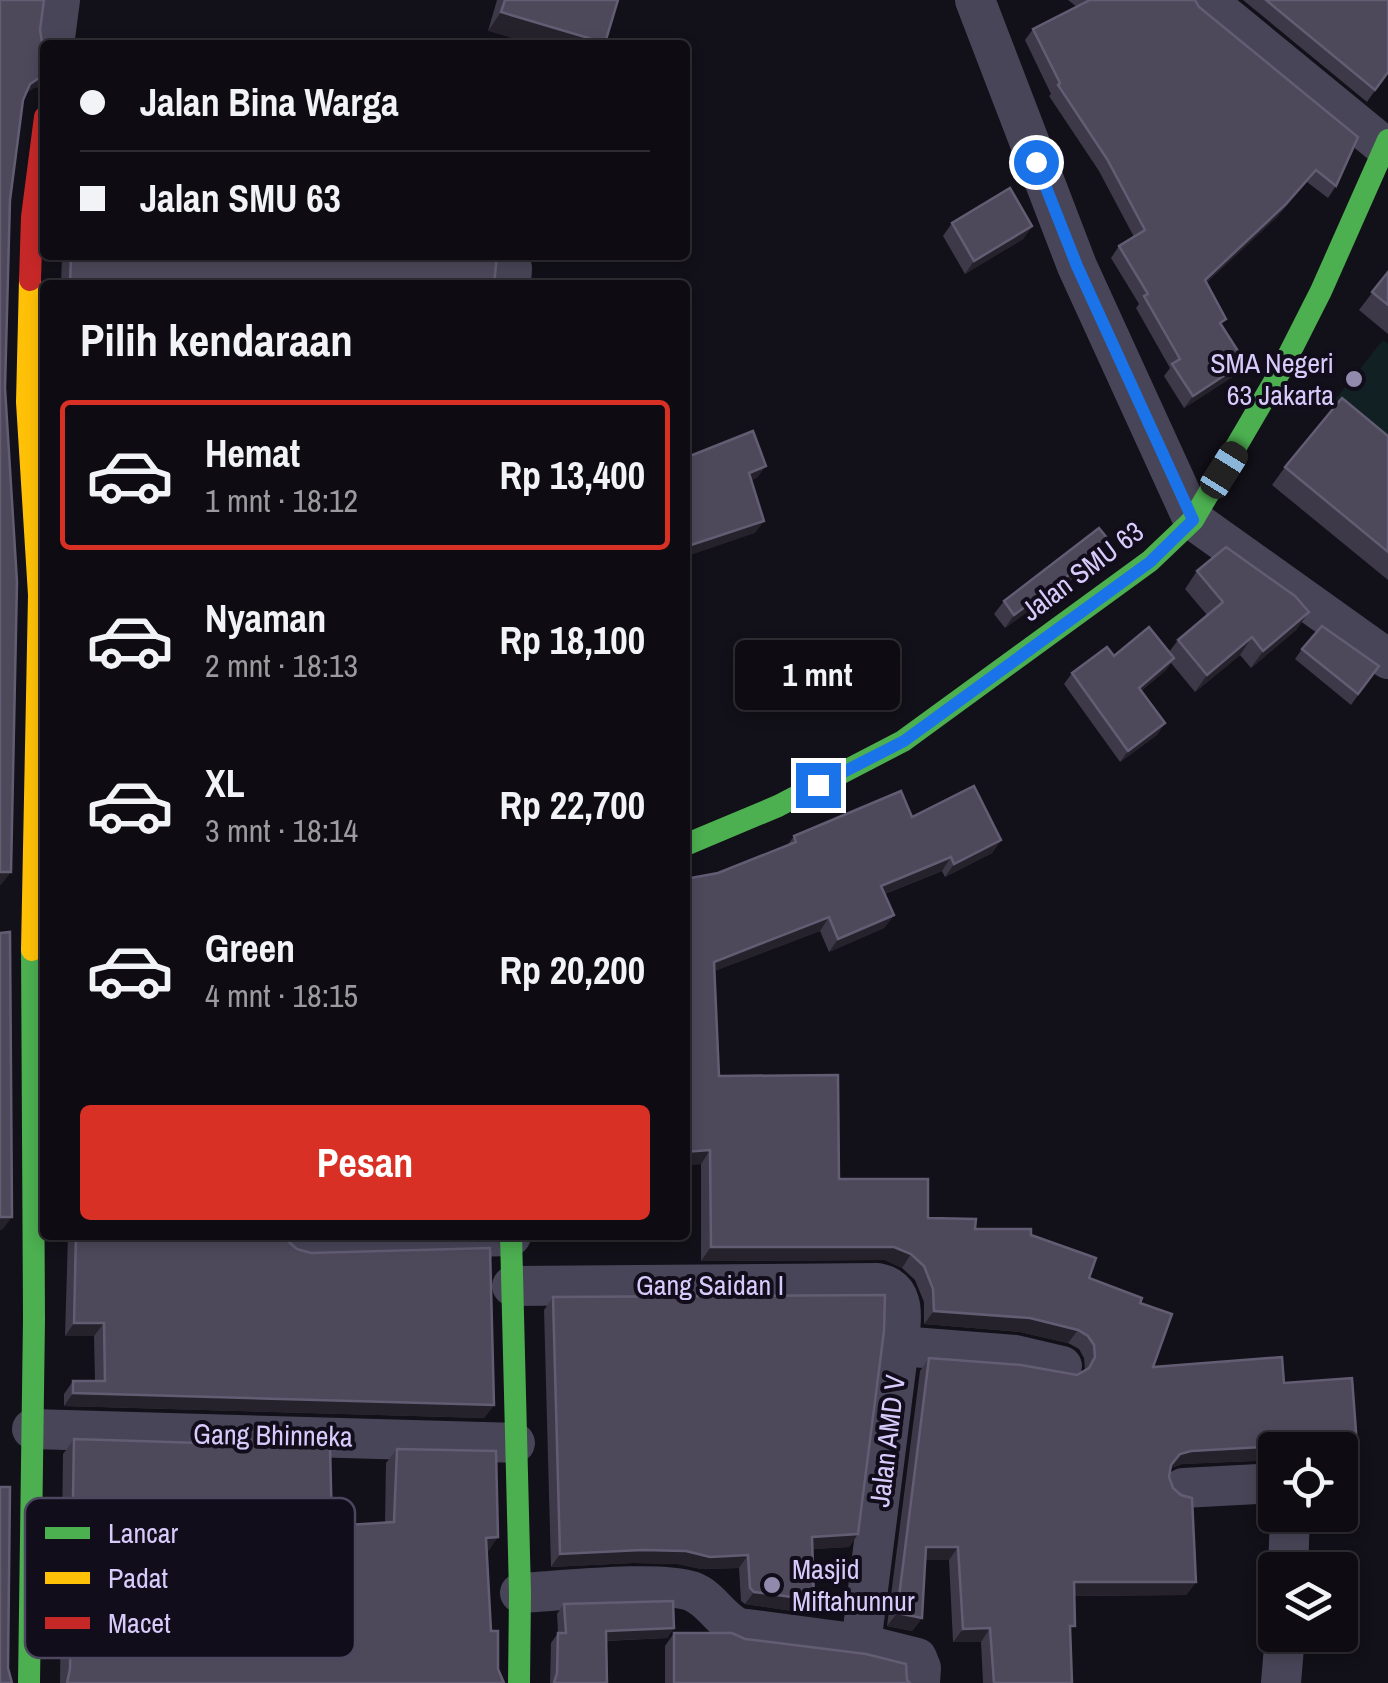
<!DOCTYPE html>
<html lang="id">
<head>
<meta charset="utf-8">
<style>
  :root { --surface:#0e0c12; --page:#17151b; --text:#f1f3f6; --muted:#9b9b9f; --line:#2e2c32; --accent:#d93025 }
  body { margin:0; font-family:"Archivo Narrow",sans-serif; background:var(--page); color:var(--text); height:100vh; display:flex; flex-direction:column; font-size:38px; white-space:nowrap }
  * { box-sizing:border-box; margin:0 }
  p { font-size:32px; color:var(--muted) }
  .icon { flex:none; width:55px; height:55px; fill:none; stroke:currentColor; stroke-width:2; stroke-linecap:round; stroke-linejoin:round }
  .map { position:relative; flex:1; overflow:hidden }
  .drawer { position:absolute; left:40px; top:280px; width:650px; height:960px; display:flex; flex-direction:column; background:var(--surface); border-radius:10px; box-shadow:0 5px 15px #0003,0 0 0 2px var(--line) }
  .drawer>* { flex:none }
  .banner { position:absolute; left:40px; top:40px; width:650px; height:220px; border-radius:10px; box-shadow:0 5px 15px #0003,0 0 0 2px var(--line); display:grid; align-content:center; height:220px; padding:0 40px; background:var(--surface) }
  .fabs { position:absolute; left:1258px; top:1432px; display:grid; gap:20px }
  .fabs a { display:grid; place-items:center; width:100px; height:100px; border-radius:10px; background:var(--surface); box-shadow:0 5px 15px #0003,0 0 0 2px var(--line); font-size:50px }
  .end { position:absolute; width:45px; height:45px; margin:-22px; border:12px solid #1a73e8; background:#fff; box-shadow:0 0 0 5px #fff }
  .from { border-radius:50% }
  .bubble { position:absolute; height:70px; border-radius:10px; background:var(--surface); box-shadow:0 5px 15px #0003,0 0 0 2px var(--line); font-size:32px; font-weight:700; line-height:70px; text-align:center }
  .car { position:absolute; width:30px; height:60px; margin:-30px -15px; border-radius:12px; box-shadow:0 0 8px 2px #0007; background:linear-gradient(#222 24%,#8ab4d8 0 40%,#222 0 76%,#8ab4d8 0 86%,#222 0) }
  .banner b { display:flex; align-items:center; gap:35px; height:95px; font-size:38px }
  .banner b+b { border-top:2px solid var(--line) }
  .banner i { width:25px; height:25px; background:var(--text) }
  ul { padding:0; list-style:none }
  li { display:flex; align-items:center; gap:30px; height:150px; margin:0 20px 15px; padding:0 20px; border:5px solid transparent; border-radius:10px }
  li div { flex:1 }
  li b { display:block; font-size:38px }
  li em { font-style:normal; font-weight:700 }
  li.selected { border-color:var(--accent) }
  li>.icon { width:90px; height:90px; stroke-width:1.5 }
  h2 { padding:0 40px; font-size:45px; line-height:120px }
  .primary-button { display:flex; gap:20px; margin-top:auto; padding:20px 40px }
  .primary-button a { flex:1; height:115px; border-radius:10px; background:var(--accent); color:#fff; font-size:40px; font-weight:700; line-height:115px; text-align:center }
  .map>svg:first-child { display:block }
  .green { fill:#102023 }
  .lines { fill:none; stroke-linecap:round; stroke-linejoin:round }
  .street { stroke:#484558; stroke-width:40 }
  .fast { stroke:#4caf50; stroke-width:22 }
  .slow { stroke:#ffc107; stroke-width:22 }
  .jam { stroke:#c62828; stroke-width:22 }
  .wall { fill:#3d3948 }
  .shaded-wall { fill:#25222c }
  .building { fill:#4d495b; stroke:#635d74; stroke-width:2.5 }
  .route { stroke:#1a73e8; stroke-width:12 }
  .poi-dot { fill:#928aac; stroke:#110d1b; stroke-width:4 }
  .labels { text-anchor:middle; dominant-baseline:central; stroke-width:8; stroke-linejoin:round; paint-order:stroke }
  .poi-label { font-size:28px; fill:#d7cbfb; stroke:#110d1b; text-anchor:end }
  .street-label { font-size:28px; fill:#d7cbfb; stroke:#110d1b }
  .key { fill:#110d1b; stroke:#4c465e; stroke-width:2.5 }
  .key-label { font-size:28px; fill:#d7cbfb }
</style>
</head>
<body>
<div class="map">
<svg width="1388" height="1683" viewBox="0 0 1388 1683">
  <rect width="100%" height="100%" fill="#121018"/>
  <!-- green -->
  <polygon class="green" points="1383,340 1388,344 1388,456 1329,407"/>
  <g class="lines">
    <!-- street -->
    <g class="street">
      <polyline points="975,0 1077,266 1193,520 1388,659"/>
      <polyline points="1206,0 1385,147"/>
      <polyline points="54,45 60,0"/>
      <polyline points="511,285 512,268"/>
      <polyline points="290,1235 301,1242 511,1236"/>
      <path d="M512 1286 877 1283C909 1289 900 1321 899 1346L861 1644 739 1628C720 1620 711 1598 691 1591 657 1580 560 1591 520 1593"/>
      <polyline points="899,1346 1015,1355 1062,1366"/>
      <polyline points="32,1429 515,1443"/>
      <polyline points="1183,1488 1275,1483"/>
      <polyline points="1288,1570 1290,1515"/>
      <polyline points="861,1644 917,1658 921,1668 920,1683"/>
      <polyline points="1281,1683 1285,1635"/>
    </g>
    <!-- fast -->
    <g class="fast">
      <polyline points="685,845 778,806 903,741 1150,561 1193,520 1281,370 1321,291 1388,140"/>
      <polyline points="511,1235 520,1593 519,1683"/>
      <polyline points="29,1683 34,1319 32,950"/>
    </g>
    <!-- slow -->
    <polyline class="slow" points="30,280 27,402 39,595 32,950"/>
    <!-- jam -->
    <polyline class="jam" points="30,280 32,217 45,117"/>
  </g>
  <!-- wall -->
  <g class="wall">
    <polygon points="497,0 618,0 488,31"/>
    <polygon points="1068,0 1195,0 1336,186 1328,198 1307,182 1277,217 1206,283 1222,325 1245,362 1237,374 1184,408 1164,376 1170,368 1136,308 1139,304 1111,258 1119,246 1134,237 1099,171 1049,96 1051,94 1025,40 1033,29 1077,7"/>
    <polygon points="1243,0 1388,0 1388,72 1367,102"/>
    <polygon points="952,223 1032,226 1023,239 965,274 943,236"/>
    <polygon points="62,255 497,255 494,285 61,285"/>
    <polygon points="1388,272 1388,334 1359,310"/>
    <polygon points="1388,436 1388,580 1272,485 1285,467"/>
    <polygon points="1112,544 1103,557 1005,628 994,614 1004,601"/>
    <polygon points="1197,571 1309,612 1296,630 1251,668 1240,655 1195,692 1171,663 1166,670 1141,691 1165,723 1157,735 1120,762 1064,684 1072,673 1114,656 1169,652 1178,640 1207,615 1185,589"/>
    <polygon points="1302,649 1379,666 1351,705 1295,659"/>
    <polygon points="912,817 1001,840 992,853 945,877 942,871 885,894 894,915 884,928 829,952 820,931 714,971 719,1076 839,1179 928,1218 975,1229 1031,1235 1089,1278 1140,1303 1153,1367 1284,1383 1348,1458 1275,1450 1275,1460 1182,1464 1171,1468 1169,1477 1196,1582 1186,1595 1074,1596 1070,1633 1072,1683 983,1683 981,1642 953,1642 949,1560 925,1560 922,1618 912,1631 887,1626 920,1371 929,1358 1077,1375 1085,1370 1084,1358 1079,1349 1068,1343 1020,1332 924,1324 924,1302 915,1280 902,1268 885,1260 701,1261 701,1164 685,1165 685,879 718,873 787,846 794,836"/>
    <polygon points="68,1235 281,1235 494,1405 484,1418 64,1406 64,1394 73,1381 95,1381 94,1336 65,1336"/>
    <polygon points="553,1297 858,1534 849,1547 812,1549 814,1600 806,1613 745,1604 741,1601 739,1568 701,1569 678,1564 633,1563 551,1567 544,1310"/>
    <polygon points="74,1439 332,1526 385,1522 386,1463 397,1449 498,1537 486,1552 491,1631 498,1669 504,1683 60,1683 63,1454"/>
    <polygon points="564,1604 674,1628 667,1638 606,1641 607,1683 550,1683 551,1643 558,1633 557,1614"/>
    <polygon points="674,1633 745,1639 907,1680 910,1683 665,1683 665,1646"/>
  </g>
  <!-- shaded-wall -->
  <g class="shaded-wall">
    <polygon points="501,12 605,43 604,45 535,45 488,31"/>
    <polygon points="45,74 45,87 34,88 21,97 30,84"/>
    <polygon points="1316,170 1277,217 1196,292 1205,280"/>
    <polygon points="1032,226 1023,239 965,274 974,261"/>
    <polygon points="1245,362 1237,374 1184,408 1193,396"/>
    <polygon points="766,466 757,478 740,485 749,473"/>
    <polygon points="764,521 755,533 685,557 685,547"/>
    <polygon points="1112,544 1103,557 1005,628 1014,615"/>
    <polygon points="1309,612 1296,630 1251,668 1263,651"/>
    <polygon points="1252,637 1240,655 1195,692 1207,675"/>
    <polygon points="1174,658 1166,670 1131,699 1139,688"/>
    <polygon points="1165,723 1157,735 1120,762 1128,751"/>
    <polygon points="1001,840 992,853 945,877 954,864"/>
    <polygon points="951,857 942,871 872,899 881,886"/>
    <polygon points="0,872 11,872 1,885 0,885"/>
    <polygon points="894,915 884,928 829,952 838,939"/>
    <polygon points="829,917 820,931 704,975 714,962"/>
    <polygon points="710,1150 701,1164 685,1165 685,1152"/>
    <polygon points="0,1217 12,1217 2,1230 0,1230"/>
    <polygon points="711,1247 894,1247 911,1254 902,1268 885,1260 701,1261"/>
    <polygon points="934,1311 1030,1318 1078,1330 1068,1343 1020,1332 924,1324"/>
    <polygon points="74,1323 104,1323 94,1336 65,1336"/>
    <polygon points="73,1393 494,1405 484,1418 64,1406"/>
    <polygon points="1357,1445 1348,1458 1340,1459 1340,1450 1299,1450"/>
    <polygon points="1283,1446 1297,1450 1275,1450 1275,1460 1182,1464 1171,1468 1171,1465 1180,1454 1191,1451"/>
    <polygon points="858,1534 849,1547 803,1550 812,1537"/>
    <polygon points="498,1537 488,1552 475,1552 486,1538"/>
    <polygon points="926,1547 958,1547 949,1560 917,1560"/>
    <polygon points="642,1550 748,1555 739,1568 701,1569 678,1564 633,1563 551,1567 560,1554"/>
    <polygon points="1074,1582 1196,1582 1186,1595 1064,1596"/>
    <polygon points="754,1592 814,1600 806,1613 745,1604"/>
    <polygon points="897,1613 922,1618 912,1631 887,1626"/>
    <polygon points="674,1628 667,1638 599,1641 606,1631"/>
    <polygon points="990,1628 981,1642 953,1642 963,1629"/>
  </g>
  <!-- building -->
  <g class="building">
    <polygon points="0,0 44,0 40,30 42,42 45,46 45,74 30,84 23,100 10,200 5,388 17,582 11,872 0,872"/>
    <polygon points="505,0 618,0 605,43 501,12"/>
    <polygon points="1090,0 1195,0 1199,7 1358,137 1336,186 1316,170 1285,205 1205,280 1226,319 1220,323 1245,362 1193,396 1172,364 1180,359 1144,296 1148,294 1119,246 1145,230 1107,159 1058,85 1060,83 1033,29"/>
    <polygon points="1266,0 1388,0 1388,72 1375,90"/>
    <polygon points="1010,188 1032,226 974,261 952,223"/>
    <polygon points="71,255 497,255 494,285 70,285"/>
    <polygon points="1388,272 1388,305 1372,292"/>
    <polygon points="1342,398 1388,436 1388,552 1285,467"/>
    <polygon points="753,431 766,466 749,473 764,521 685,547 685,443 690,456"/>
    <polygon points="1099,528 1112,544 1014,615 1004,601"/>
    <polygon points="1226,547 1295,596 1309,612 1263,651 1252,637 1207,675 1178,640 1223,602 1197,571"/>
    <polygon points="1322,626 1379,666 1358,694 1302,649"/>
    <polygon points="1149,627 1174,658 1139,688 1165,723 1128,751 1072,673 1107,647 1114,656"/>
    <polygon points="974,786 1001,840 954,864 951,857 881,886 894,915 838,939 829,917 714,962 719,1076 838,1075 839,1179 928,1179 928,1218 976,1219 975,1229 1031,1229 1031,1235 1096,1258 1089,1278 1142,1298 1140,1303 1172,1314 1153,1367 1282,1357 1284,1383 1352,1378 1357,1445 1299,1450 1283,1446 1191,1451 1180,1454 1171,1465 1169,1477 1173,1488 1181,1495 1192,1498 1196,1582 1074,1582 1075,1626 1070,1626 1072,1683 994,1683 990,1628 963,1629 958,1547 926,1547 922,1618 897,1613 929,1358 1021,1365 1077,1375 1089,1368 1095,1357 1094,1345 1088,1336 1078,1330 1030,1318 934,1311 933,1289 924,1266 911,1254 894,1247 711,1247 710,1150 685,1152 685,879 718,873 796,842 794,836 901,791 912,817"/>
    <polygon points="10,932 12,1217 0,1217 0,933"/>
    <polygon points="76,1235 281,1235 297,1249 311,1253 490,1248 494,1405 73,1393 73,1381 105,1381 104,1323 74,1323"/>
    <polygon points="885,1295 884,1331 858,1534 812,1537 814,1600 754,1592 750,1588 748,1555 710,1557 686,1551 642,1550 560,1554 553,1297"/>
    <polygon points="74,1439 330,1447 332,1526 394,1522 397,1449 496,1451 498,1537 486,1538 491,1631 498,1631 498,1669 504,1683 67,1683 70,1669"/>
    <polygon points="0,1487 10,1487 8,1668 12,1683 0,1683"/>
    <polygon points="673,1601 674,1628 606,1631 607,1683 554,1683 557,1673 558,1633 566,1633 564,1604"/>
    <polygon points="674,1633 732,1633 745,1639 866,1654 906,1664 907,1680 910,1683 674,1683"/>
  </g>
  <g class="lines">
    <!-- route -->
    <polyline class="route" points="818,785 904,741 1150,562 1193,520 1077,266 1036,162"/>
  </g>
  <!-- markers -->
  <g class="poi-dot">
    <circle cx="1354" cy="379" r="10"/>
    <circle cx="772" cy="1585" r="10"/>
  </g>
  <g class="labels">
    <!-- poi labels -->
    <g class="poi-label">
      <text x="1334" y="363">SMA Negeri<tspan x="1334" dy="32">63 Jakarta</tspan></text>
      <text x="792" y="1569" text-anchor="start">Masjid<tspan x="792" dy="32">Miftahunnur</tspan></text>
    </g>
    <!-- street labels -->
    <g class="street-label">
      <text transform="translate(1082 571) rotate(-37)">Jalan SMU 63</text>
      <text x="710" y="1285">Gang Saidan I</text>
      <text transform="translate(273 1435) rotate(1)">Gang Bhinneka</text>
      <text transform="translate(887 1441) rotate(-83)">Jalan AMD V</text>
    </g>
  </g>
  <!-- legend -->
  <rect x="25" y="1498" width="330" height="160" rx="15" class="key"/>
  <rect x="45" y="1527" width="45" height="12" fill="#4caf50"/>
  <rect x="45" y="1572" width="45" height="12" fill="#ffc107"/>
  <rect x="45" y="1617" width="45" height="12" fill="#c62828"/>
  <g class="key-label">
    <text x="108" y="1543">Lancar</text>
    <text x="108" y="1588">Padat</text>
    <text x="108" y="1633">Macet</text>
  </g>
</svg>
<div class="fabs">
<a><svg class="icon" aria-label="locate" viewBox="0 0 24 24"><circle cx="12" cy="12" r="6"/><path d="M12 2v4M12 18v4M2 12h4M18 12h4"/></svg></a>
<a><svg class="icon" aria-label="layers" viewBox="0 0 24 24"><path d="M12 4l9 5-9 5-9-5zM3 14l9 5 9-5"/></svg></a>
</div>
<i class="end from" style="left:1036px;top:162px"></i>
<i class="end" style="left:818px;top:785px"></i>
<div class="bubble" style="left:735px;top:640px;width:165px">1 mnt</div>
<i class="car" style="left:1224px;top:470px;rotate:32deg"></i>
<div class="banner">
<b><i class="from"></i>Jalan Bina Warga</b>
<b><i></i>Jalan SMU 63</b>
</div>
<section class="drawer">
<h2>Pilih kendaraan</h2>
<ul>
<li class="selected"><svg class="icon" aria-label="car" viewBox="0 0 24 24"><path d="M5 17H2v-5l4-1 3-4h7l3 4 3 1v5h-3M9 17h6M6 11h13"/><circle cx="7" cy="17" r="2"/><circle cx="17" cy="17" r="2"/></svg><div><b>Hemat</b><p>1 mnt · 18:12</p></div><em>Rp 13,400</em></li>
<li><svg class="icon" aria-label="car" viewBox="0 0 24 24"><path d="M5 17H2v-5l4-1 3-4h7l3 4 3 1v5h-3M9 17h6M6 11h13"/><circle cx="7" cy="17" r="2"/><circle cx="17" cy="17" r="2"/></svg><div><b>Nyaman</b><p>2 mnt · 18:13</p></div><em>Rp 18,100</em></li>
<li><svg class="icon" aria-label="car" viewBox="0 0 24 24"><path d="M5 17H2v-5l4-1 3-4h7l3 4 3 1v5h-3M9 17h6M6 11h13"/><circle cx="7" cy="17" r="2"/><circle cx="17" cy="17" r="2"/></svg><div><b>XL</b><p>3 mnt · 18:14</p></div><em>Rp 22,700</em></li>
<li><svg class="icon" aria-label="car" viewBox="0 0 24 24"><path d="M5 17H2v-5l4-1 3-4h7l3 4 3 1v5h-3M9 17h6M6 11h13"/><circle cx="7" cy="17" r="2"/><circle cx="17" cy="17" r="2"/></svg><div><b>Green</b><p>4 mnt · 18:15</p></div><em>Rp 20,200</em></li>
</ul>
<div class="primary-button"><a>Pesan</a></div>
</section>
</div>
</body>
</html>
